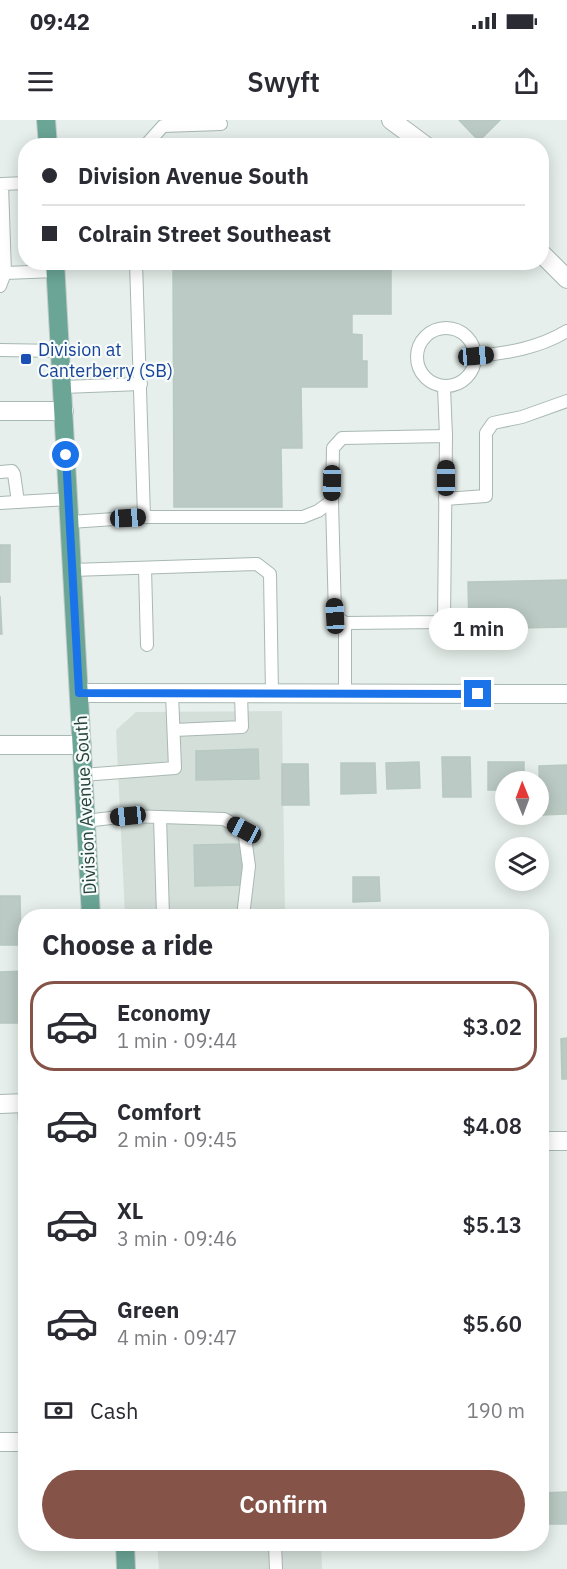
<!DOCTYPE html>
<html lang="en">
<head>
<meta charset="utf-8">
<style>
  :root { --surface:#fff; --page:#f7f7f7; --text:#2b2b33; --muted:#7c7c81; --line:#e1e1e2; --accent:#855347 }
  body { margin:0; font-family:"IBM Plex Sans",sans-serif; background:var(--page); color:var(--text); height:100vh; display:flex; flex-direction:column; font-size:22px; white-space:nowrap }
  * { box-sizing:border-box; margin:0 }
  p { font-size:20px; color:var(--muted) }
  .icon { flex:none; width:33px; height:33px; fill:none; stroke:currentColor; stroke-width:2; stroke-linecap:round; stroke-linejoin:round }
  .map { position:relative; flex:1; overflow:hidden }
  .side { position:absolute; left:18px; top:789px; width:531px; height:642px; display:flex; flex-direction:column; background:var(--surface); border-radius:24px; box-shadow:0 3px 15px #0003 }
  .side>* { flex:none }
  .banner { position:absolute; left:18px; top:18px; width:531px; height:132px; border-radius:24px; box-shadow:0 3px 15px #0003; display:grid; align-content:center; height:132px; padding:0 24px; background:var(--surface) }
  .needle { width:39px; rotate:359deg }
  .tools { position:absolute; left:495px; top:651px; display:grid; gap:12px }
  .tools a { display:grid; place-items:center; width:54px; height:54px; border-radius:50%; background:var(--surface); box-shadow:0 3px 15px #0003; font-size:30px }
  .end { position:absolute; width:27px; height:27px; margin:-14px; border:8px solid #1a73e8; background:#fff; box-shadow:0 0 0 3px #fff }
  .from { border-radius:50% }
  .bubble { position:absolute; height:42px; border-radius:21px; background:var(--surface); box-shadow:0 3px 15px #0003; font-size:20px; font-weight:600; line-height:42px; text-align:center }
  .car { position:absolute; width:18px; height:36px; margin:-18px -9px; border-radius:8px; box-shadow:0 0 4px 2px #0007; background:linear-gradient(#222 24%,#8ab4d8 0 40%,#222 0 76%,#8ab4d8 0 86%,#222 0) }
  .banner b { display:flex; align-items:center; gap:21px; height:57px; font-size:22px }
  .banner b+b { border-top:2px solid var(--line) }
  .banner i { width:15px; height:15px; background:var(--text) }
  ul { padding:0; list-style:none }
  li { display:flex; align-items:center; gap:18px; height:90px; margin:0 12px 9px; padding:0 12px; border:3px solid transparent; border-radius:24px }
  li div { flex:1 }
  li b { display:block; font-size:22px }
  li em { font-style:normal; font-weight:600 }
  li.current { border-color:var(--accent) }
  li>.icon { width:54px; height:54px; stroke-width:1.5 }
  h2 { padding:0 24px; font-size:27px; line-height:72px }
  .pay { display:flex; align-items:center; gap:15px; height:66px; padding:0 24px; font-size:22px }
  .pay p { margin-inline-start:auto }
  .cta { display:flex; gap:12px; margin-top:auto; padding:12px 24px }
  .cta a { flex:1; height:69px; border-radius:36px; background:var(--accent); color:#fff; font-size:24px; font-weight:600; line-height:69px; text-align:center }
  .status { display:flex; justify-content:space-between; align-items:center; height:42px; padding:0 30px; background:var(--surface); direction:ltr }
  .status svg { height:16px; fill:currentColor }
  header { display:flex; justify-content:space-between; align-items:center; height:78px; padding:0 24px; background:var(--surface); font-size:27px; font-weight:600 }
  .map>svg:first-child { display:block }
  .built { fill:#d4dfda }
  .building { fill:#bbcac4; stroke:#b8c9c2; stroke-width:1.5 }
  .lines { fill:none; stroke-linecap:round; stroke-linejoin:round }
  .lane-casing { stroke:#a8b8b2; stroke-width:14 }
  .street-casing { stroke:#a8b8b2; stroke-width:20 }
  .primary-casing { stroke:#c2cac8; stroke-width:20 }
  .lane { stroke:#fff; stroke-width:12 }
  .street { stroke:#fff; stroke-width:18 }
  .primary { stroke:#6aa596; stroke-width:18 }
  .route { stroke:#1a73e8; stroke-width:8 }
  .transit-dot { fill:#1a4fb4; stroke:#f7fbf9; stroke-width:2 }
  .labels { text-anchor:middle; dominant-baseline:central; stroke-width:4.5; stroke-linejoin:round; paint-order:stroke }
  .transit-label { font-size:18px; fill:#164399; stroke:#f7fbf9; text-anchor:start }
  .street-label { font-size:18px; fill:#24423a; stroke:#f7fbf9 }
</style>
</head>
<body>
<div class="status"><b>09:42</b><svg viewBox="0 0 49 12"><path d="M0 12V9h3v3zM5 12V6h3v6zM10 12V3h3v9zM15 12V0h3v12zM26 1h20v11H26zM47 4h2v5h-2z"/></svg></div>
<header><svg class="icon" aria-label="menu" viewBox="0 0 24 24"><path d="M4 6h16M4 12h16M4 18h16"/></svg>Swyft<svg class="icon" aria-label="share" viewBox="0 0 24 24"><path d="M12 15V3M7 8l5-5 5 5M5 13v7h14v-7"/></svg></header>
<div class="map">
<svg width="567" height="1449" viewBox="0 0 567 1449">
  <rect width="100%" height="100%" fill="#e6efeb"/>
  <!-- built -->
  <g class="built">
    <polygon points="282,591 285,796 125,796 116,610 136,592"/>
    <polygon points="157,1424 321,1424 322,1449 333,1449 159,1449"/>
  </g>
  <!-- building -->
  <g class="building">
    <polygon points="459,0 500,0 479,21"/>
    <polygon points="173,142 391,142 391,194 352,194 352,214 362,215 362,241 367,241 367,267 301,267 302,328 281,328 282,387 174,387"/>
    <rect x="0" y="425" width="10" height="37"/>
    <polygon points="567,460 567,507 469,509 468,462"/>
    <polygon points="0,476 2,514 0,514"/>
    <polygon points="258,629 259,659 196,660 196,631"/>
    <polygon points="442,637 470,637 471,677 443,677"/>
    <polygon points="419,642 420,668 387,669 386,643"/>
    <polygon points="488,642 524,642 524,662 506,662 506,670 488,670"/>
    <polygon points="341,643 375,643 376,673 341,674"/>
    <polygon points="282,644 308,644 309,685 282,685"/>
    <polygon points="567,645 567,694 540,695 539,646"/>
    <polygon points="242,724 243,765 195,766 194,725"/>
    <polygon points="353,757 379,757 380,781 353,782"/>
    <polygon points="0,776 20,776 21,825 0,825"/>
    <polygon points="26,851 26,903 0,903 0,852"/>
    <polygon points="567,918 567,959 562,959 561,919"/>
    <polygon points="542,1085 546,1085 547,1129 542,1129"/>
    <polygon points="567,1372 567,1404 542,1404 542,1373"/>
  </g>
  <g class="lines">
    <defs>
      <g id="lane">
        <polyline points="145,26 163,6 221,4"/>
        <polyline points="5,153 56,151"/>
        <polyline points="0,166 5,153 2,64 26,63"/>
        <circle cx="446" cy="237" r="29"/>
        <polyline points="0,230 61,231"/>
        <path d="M476 236C508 233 539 228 567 211"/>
        <polyline points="63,267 141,264"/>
        <polyline points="444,267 446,316"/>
        <polyline points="0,352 12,351 14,354 18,382"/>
        <polyline points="445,379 486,376 486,313 493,303 522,297 567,281"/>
        <polyline points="0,383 68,379"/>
        <polyline points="144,397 303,397 318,391 332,381"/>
        <polyline points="70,402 144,397 136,142"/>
        <polyline points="145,448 147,525"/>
        <polyline points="72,450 257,444 270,454 272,574"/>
        <polyline points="345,503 444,502 446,316 342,318 333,328 332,381 335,496 345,503 345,574"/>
        <polyline points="174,610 242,607 241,574"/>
        <polyline points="82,655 175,648 172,574"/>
        <polyline points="160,697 163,796"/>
        <polyline points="85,701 128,696 224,699 244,710 249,746 243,796"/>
        <polyline points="24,983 26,1025"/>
        <polyline points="275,1424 276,1449"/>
      </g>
      <g id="street">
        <polyline points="391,0 426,26"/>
        <polyline points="542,134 567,159"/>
        <polyline points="0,291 64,291"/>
        <polyline points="79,573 567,574"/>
        <polyline points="0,625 82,625"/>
        <polyline points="0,984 26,983"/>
        <polyline points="542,1021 567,1021"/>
        <polyline points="0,1322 26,1322"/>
      </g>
      <g id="primary">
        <polyline points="46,0 48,26"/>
        <polyline points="55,142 91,796"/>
        <polyline points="125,1424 126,1449"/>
      </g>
    </defs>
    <!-- lane casing -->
    <use href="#lane" class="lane-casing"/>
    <!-- street casing -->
    <use href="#street" class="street-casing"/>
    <!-- primary casing -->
    <use href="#primary" class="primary-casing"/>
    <!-- lane -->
    <use href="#lane" class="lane"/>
    <!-- street -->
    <use href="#street" class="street"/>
    <!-- primary -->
    <use href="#primary" class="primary"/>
  </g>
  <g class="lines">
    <!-- route -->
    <polyline class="route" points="66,335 79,573 478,574"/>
  </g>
  <!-- markers -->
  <rect class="transit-dot" x="20" y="233" width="12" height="12" rx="3"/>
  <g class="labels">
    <!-- transit labels -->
    <g class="transit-label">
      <text x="38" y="229">Division at<tspan x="38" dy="21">Canterberry (SB)</tspan></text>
    </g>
    <!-- street labels -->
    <g class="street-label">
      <text transform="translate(85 685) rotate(-93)">Division Avenue South</text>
    </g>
  </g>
</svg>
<div class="tools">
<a><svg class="needle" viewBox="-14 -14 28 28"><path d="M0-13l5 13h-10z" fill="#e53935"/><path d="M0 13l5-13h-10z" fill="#7c7c81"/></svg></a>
<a><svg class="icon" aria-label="layers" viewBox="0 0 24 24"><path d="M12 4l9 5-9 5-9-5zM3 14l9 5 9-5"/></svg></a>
</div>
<i class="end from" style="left:66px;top:335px"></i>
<i class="end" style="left:478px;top:574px"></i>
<div class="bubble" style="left:429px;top:488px;width:99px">1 min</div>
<i class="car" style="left:476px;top:236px;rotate:85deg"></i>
<i class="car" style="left:446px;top:358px;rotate:0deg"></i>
<i class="car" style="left:332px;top:363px;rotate:181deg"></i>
<i class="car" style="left:128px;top:398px;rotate:87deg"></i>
<i class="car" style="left:335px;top:496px;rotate:357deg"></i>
<i class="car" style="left:128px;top:696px;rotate:264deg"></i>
<i class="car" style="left:244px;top:710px;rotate:298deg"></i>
<div class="banner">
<b><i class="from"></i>Division Avenue South</b>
<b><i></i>Colrain Street Southeast</b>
</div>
<section class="side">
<h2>Choose a ride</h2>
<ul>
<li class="current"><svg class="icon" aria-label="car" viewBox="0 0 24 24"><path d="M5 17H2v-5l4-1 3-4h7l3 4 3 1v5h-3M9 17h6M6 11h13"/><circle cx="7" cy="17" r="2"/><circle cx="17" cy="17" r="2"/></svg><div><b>Economy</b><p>1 min · 09:44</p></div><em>$3.02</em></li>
<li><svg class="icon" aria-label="car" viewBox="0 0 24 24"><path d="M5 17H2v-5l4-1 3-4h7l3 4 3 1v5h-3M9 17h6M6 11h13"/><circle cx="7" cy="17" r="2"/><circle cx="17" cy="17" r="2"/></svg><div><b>Comfort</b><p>2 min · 09:45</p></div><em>$4.08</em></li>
<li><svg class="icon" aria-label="car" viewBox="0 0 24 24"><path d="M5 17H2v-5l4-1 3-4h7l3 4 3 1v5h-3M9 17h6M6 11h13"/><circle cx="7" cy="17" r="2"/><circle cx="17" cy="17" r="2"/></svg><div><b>XL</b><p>3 min · 09:46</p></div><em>$5.13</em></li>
<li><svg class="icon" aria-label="car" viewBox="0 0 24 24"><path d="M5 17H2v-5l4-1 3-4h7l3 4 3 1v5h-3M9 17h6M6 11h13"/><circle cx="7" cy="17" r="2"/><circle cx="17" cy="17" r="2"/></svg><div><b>Green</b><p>4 min · 09:47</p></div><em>$5.60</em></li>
</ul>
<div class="pay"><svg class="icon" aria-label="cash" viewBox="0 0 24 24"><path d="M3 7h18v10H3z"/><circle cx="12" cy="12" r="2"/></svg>Cash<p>190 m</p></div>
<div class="cta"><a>Confirm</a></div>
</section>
</div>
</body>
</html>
